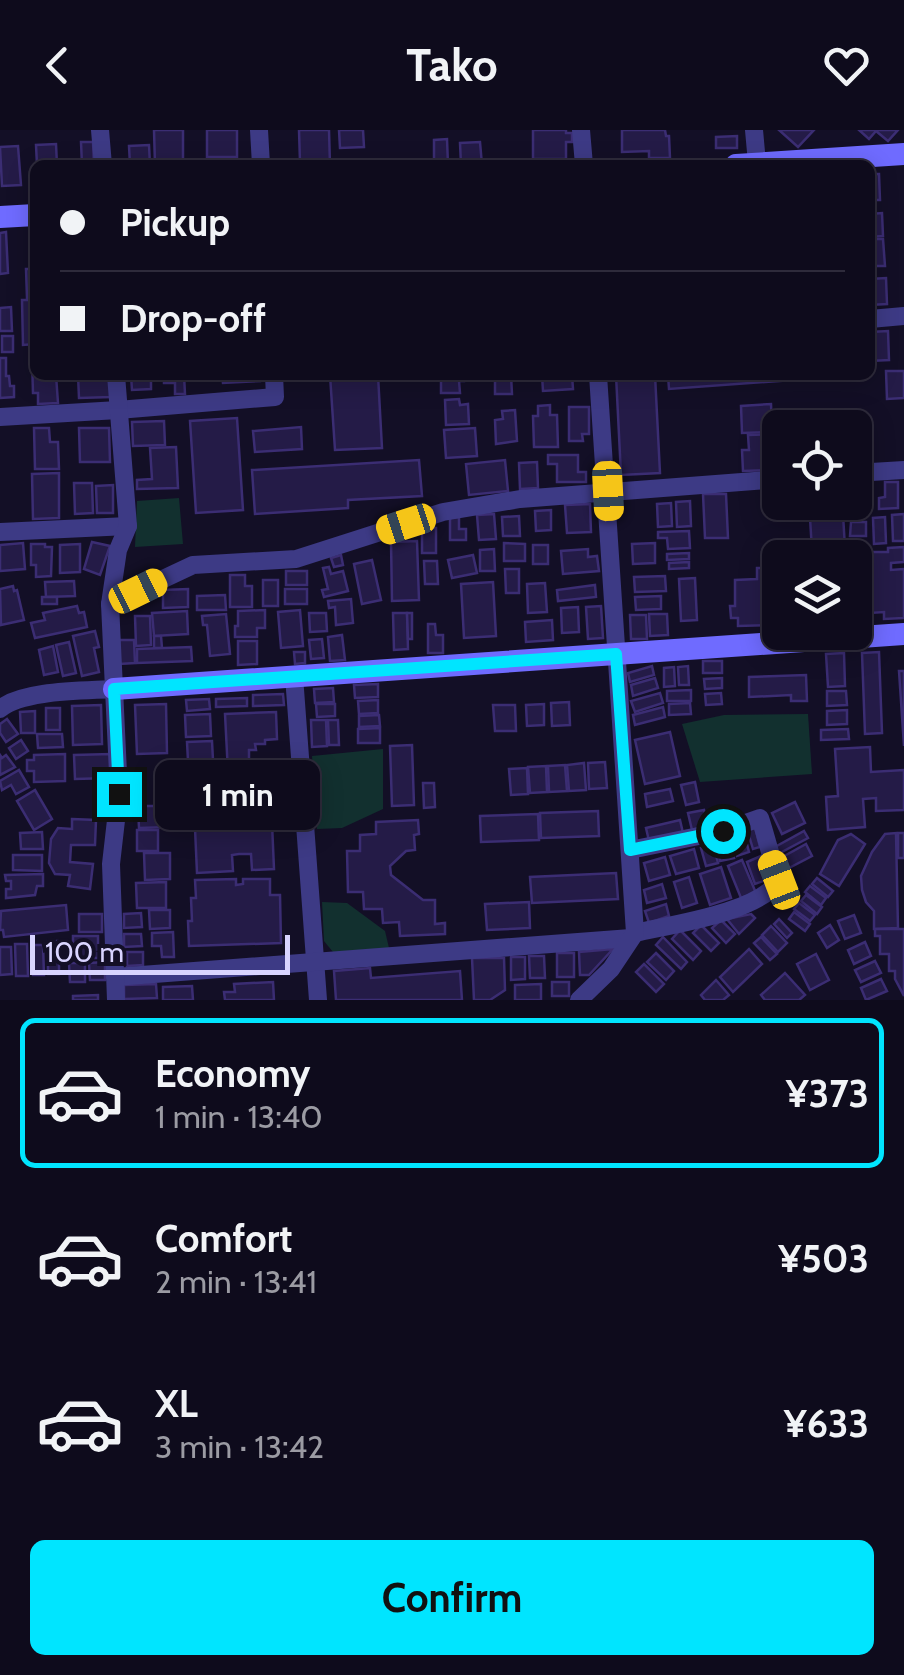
<!DOCTYPE html>
<html lang="en">
<head>
<meta charset="utf-8">
<style>
  :root { --surface:#0e0b1c; --page:#1c1929; --text:#f1f3f6; --muted:#9b9ba3; --line:#2e2b3b; --accent:#00e5ff }
  body { margin:0; font-family:Cabin,sans-serif; background:var(--page); color:var(--text); height:100vh; display:flex; flex-direction:column; font-size:38px; white-space:nowrap }
  * { box-sizing:border-box; margin:0 }
  p { font-size:32px; color:var(--muted) }
  .icon { flex:none; width:55px; height:55px; fill:none; stroke:currentColor; stroke-width:2; stroke-linecap:round; stroke-linejoin:round }
  .map { position:relative; height:870px; overflow:hidden }
  .side { display:flex; flex-direction:column; background:var(--surface); flex:1 }
  .side>* { flex:none }
  .hud { position:absolute; left:30px; top:30px; width:845px; height:220px; border-radius:15px; box-shadow:0 5px 25px #0003,0 0 0 2px var(--line); display:grid; align-content:center; height:220px; padding:0 30px; background:var(--surface) }
  .tools { position:absolute; left:762px; top:280px; display:grid; gap:20px }
  .tools a { display:grid; place-items:center; width:110px; height:110px; border-radius:15px; background:var(--surface); box-shadow:0 5px 25px #0003,0 0 0 2px var(--line); font-size:50px }
  .scale { position:absolute; left:30px; bottom:25px; width:260px; box-sizing:border-box; padding-left:10px; border:5px solid #d9d4ff; border-top:0; font-size:28px; line-height:35px; white-space:nowrap; color:#d9d4ff; -webkit-text-stroke:8px #130f26; paint-order:stroke }
  .end { position:absolute; width:45px; height:45px; margin:-22px; border:12px solid #00e5ff; background:#111; box-shadow:0 0 0 5px #111 }
  .from { border-radius:50% }
  .bubble { position:absolute; height:70px; border-radius:15px; background:var(--surface); box-shadow:0 5px 25px #0003,0 0 0 2px var(--line); font-size:32px; font-weight:700; line-height:70px; text-align:center }
  .car { position:absolute; width:30px; height:60px; margin:-30px -15px; border-radius:12px; box-shadow:0 0 8px 2px #0007; background:linear-gradient(#f5c518 24%,#345 0 40%,#f5c518 0 76%,#345 0 86%,#f5c518 0) }
  .hud b { display:flex; align-items:center; gap:35px; height:95px; font-size:38px }
  .hud b+b { border-top:2px solid var(--line) }
  .hud i { width:25px; height:25px; background:var(--text) }
  ul { padding:18px 0 0; list-style:none }
  li { display:flex; align-items:center; gap:30px; height:150px; margin:0 20px 15px; padding:0 10px; border:5px solid transparent; border-radius:15px }
  li div { flex:1 }
  li b { display:block; font-size:38px }
  li em { font-style:normal; font-weight:700 }
  li.on { border-color:var(--accent) }
  li>.icon { width:90px; height:90px; stroke-width:1.5 }
  .cta { display:flex; gap:20px; margin-top:auto; padding:20px 30px }
  .cta a { flex:1; height:115px; border-radius:15px; background:var(--accent); color:#111; font-size:40px; font-weight:700; line-height:115px; text-align:center }
  header { display:flex; justify-content:space-between; align-items:center; height:130px; padding:0 30px; background:var(--surface); font-size:45px; font-weight:700 }
  .map>svg:first-child { display:block }
  .green { fill:#12302f }
  .building { fill:#241b47; stroke:#3b2d73; stroke-width:2.5 }
  .lines { fill:none; stroke-linecap:round; stroke-linejoin:round }
  .street { stroke:#3d3a85; stroke-width:18 }
  .secondary { stroke:#6f6bff; stroke-width:22 }
  .route { stroke:#00e5ff; stroke-width:12 }
</style>
</head>
<body>
<header><svg class="icon" aria-label="back" viewBox="0 0 24 24"><path d="M15 5l-7 7 7 7"/></svg>Tako<svg class="icon" aria-label="heart" viewBox="0 0 24 24"><path d="M12 20l-8-8c-3-5 5-10 8-4 3-6 11-1 8 4z"/></svg></header>
<div class="map">
<svg width="904" height="870" viewBox="0 0 904 870">
  <rect width="100%" height="100%" fill="#130f26"/>
  <!-- green -->
  <g class="green">
    <polygon points="179,368 183,414 135,417 137,371"/>
    <polygon points="808,584 812,644 700,652 682,594 724,585"/>
    <polygon points="383,619 383,679 342,698 317,699 312,626"/>
    <polygon points="322,772 347,773 385,801 389,818 333,822 324,811"/>
  </g>
  <!-- building -->
  <g class="building">
    <polygon points="154,0 183,0 183,35 155,35"/>
    <rect x="207" y="0" width="30" height="27"/>
    <polygon points="299,0 329,0 330,35 315,35 315,32 300,32"/>
    <polygon points="339,0 363,0 364,17 340,18"/>
    <polygon points="533,0 566,0 566,3 572,3 572,12 566,12 566,29 533,29"/>
    <polygon points="622,0 665,0 666,6 669,6 670,28 649,28 649,21 622,22"/>
    <polygon points="779,0 814,0 798,17"/>
    <polygon points="859,0 898,0 888,11 876,1 869,9"/>
    <polygon points="737,6 737,18 716,18 716,7"/>
    <polygon points="447,9 448,35 434,35 434,10"/>
    <polygon points="81,12 93,12 94,35 82,35"/>
    <polygon points="480,12 482,35 461,35 460,13"/>
    <polygon points="56,14 57,35 37,35 36,15"/>
    <polygon points="149,15 150,35 130,35 129,16"/>
    <polygon points="18,16 21,55 2,56 0,17"/>
    <polygon points="870,44 879,44 880,70 870,70"/>
    <polygon points="882,83 883,106 870,107 870,84"/>
    <polygon points="6,102 8,143 0,144 0,103"/>
    <rect x="31" y="103" width="4" height="29"/>
    <polygon points="870,109 883,109 885,136 870,136"/>
    <polygon points="26,139 35,139 35,167 27,168"/>
    <polygon points="886,148 887,174 870,175 870,149"/>
    <polygon points="22,170 35,170 35,214 23,215"/>
    <polygon points="11,177 12,201 0,201 0,178"/>
    <polygon points="888,201 889,230 870,231 870,202"/>
    <rect x="2" y="206" width="11" height="16"/>
    <polygon points="0,228 6,228 6,246 9,246 10,256 14,256 14,267 0,268"/>
    <polygon points="32,229 35,229 35,245 56,245 58,273 38,274 38,263 33,263"/>
    <polygon points="886,241 904,241 904,268 887,269"/>
    <polygon points="78,245 110,245 111,267 79,268"/>
    <polygon points="131,245 151,245 151,259 132,260"/>
    <polygon points="164,245 184,245 185,264 175,264 175,253 164,253"/>
    <polygon points="222,245 260,245 260,251 223,253"/>
    <polygon points="330,245 378,245 382,318 335,320"/>
    <polygon points="441,245 464,245 464,251 459,251 460,263 441,263"/>
    <polygon points="495,245 511,245 512,264 495,264"/>
    <polygon points="542,245 572,245 573,259 543,261"/>
    <polygon points="616,245 655,245 660,343 621,345"/>
    <polygon points="668,245 806,245 806,249 669,259"/>
    <polygon points="459,269 460,275 468,274 469,294 446,295 445,270"/>
    <polygon points="771,274 772,302 742,303 741,276"/>
    <polygon points="550,275 550,285 557,285 558,317 534,317 533,286 538,286 538,276"/>
    <polygon points="569,277 589,277 589,304 582,304 583,311 569,311"/>
    <polygon points="515,280 517,311 496,314 495,290 503,289 502,281"/>
    <polygon points="237,288 243,380 196,383 190,291"/>
    <polygon points="164,291 165,315 133,316 132,292"/>
    <polygon points="301,297 302,319 255,322 253,301"/>
    <polygon points="34,298 49,298 50,312 58,312 59,339 35,339"/>
    <polygon points="79,298 109,298 110,332 80,332"/>
    <polygon points="475,298 477,326 446,328 444,300"/>
    <polygon points="778,304 778,322 769,322 769,340 743,341 742,320 749,320 748,305"/>
    <polygon points="176,317 178,358 137,359 137,350 152,349 150,318"/>
    <polygon points="548,325 578,325 578,342 586,342 586,352 557,352 557,334 548,334"/>
    <polygon points="419,330 422,366 348,370 348,378 255,384 252,340"/>
    <polygon points="505,330 508,361 469,365 466,334"/>
    <polygon points="537,332 538,358 520,359 519,333"/>
    <polygon points="59,343 59,388 33,389 32,344"/>
    <polygon points="885,352 898,352 898,378 879,379 879,368 885,367"/>
    <polygon points="74,353 92,353 93,383 75,384"/>
    <polygon points="113,355 113,383 97,383 96,356"/>
    <polygon points="855,357 858,357 859,383 843,384 845,418 812,420 809,372 855,372"/>
    <polygon points="703,364 726,364 728,408 705,408"/>
    <polygon points="690,371 691,396 677,397 676,372"/>
    <polygon points="671,373 672,396 658,397 657,374"/>
    <polygon points="590,374 591,402 567,403 565,375"/>
    <polygon points="551,380 551,400 536,401 535,381"/>
    <polygon points="494,384 496,409 479,410 477,385"/>
    <polygon points="904,384 904,411 893,411 892,385"/>
    <polygon points="519,386 520,406 503,406 502,387"/>
    <polygon points="459,387 459,399 466,399 466,410 450,410 450,388"/>
    <polygon points="885,387 886,413 874,414 873,388"/>
    <polygon points="851,392 866,392 866,406 850,406"/>
    <rect x="422" y="398" width="14" height="25"/>
    <polygon points="689,401 690,418 668,419 667,408 658,408 658,402"/>
    <polygon points="417,411 419,470 392,471 391,412"/>
    <polygon points="92,412 110,416 100,445 84,439"/>
    <polygon points="23,413 25,439 0,441 0,415"/>
    <polygon points="504,413 525,414 525,431 504,431"/>
    <polygon points="655,413 655,433 633,434 632,414"/>
    <polygon points="31,414 45,414 45,417 52,417 51,446 36,447 36,435 31,435"/>
    <polygon points="80,414 80,442 60,443 60,415"/>
    <rect x="533" y="415" width="15" height="19"/>
    <polygon points="904,417 904,432 891,433 891,440 904,439 904,488 884,489 884,482 870,483 868,422 888,422 888,418"/>
    <polygon points="494,419 495,441 480,441 480,420"/>
    <polygon points="588,419 588,427 597,426 599,441 563,444 561,421"/>
    <polygon points="689,423 689,429 667,430 667,424"/>
    <polygon points="341,425 343,435 334,437 331,428"/>
    <polygon points="473,425 477,443 452,448 448,430"/>
    <polygon points="372,430 381,470 362,474 354,434"/>
    <polygon points="424,431 437,431 438,454 425,454"/>
    <polygon points="689,432 689,438 669,439 669,433"/>
    <polygon points="329,437 331,444 343,441 348,461 324,467 322,460 328,459 323,438"/>
    <polygon points="757,438 770,438 770,453 767,453 768,461 765,461 765,469 773,469 774,495 738,496 738,488 731,488 730,476 735,476 735,450 757,449"/>
    <polygon points="505,439 519,439 519,463 506,463"/>
    <rect x="286" y="441" width="21" height="14"/>
    <polygon points="230,445 245,445 245,456 252,456 252,477 230,477"/>
    <polygon points="665,446 666,461 635,462 634,447"/>
    <polygon points="695,448 697,490 681,491 679,449"/>
    <rect x="263" y="450" width="15" height="26"/>
    <polygon points="74,451 75,466 46,467 45,452"/>
    <polygon points="493,452 496,506 464,508 461,454"/>
    <polygon points="545,453 547,482 528,483 527,454"/>
    <polygon points="595,455 596,467 558,471 557,460"/>
    <polygon points="13,456 14,461 17,460 24,490 1,495 0,459"/>
    <polygon points="188,459 188,477 163,478 163,460"/>
    <rect x="285" y="459" width="22" height="15"/>
    <polygon points="225,465 226,480 197,480 197,466"/>
    <polygon points="661,466 661,479 636,480 635,467"/>
    <rect x="42" y="467" width="15" height="7"/>
    <polygon points="351,469 353,493 336,495 335,477 329,478 328,471"/>
    <polygon points="77,476 79,483 84,482 87,497 35,508 31,493 45,490 43,483"/>
    <polygon points="601,476 603,508 588,509 586,477"/>
    <polygon points="578,477 579,502 562,503 561,478"/>
    <polygon points="265,480 265,498 257,498 257,507 235,507 235,496 238,496 238,481"/>
    <polygon points="300,480 303,516 281,518 278,482"/>
    <polygon points="187,481 188,504 154,506 152,483"/>
    <polygon points="309,483 326,483 327,501 310,502"/>
    <polygon points="393,483 407,483 408,519 394,520"/>
    <polygon points="407,483 412,483 412,509 408,509"/>
    <polygon points="226,484 230,524 210,526 207,495 203,495 202,486"/>
    <polygon points="649,484 667,484 668,505 650,506"/>
    <polygon points="630,485 646,485 647,509 631,509"/>
    <polygon points="135,486 150,486 151,515 136,516"/>
    <polygon points="552,490 553,510 526,512 525,492"/>
    <polygon points="428,494 435,494 436,505 443,505 443,523 428,523"/>
    <polygon points="95,501 99,517 94,518 99,542 82,546 73,506"/>
    <polygon points="342,505 345,530 330,531 328,507"/>
    <polygon points="154,506 161,506 162,518 154,518"/>
    <polygon points="322,509 324,528 311,529 309,510"/>
    <polygon points="119,510 134,510 135,533 119,534"/>
    <polygon points="238,511 257,511 257,534 238,535"/>
    <polygon points="69,512 76,543 63,546 56,515"/>
    <polygon points="53,516 58,542 44,545 39,520"/>
    <polygon points="191,517 192,531 137,533 137,519"/>
    <polygon points="294,522 305,522 305,533 295,534"/>
    <polygon points="879,522 882,603 865,604 862,523"/>
    <polygon points="844,523 845,556 828,557 826,524"/>
    <rect x="703" y="531" width="19" height="12"/>
    <polygon points="652,536 654,545 630,552 628,543"/>
    <polygon points="688,536 689,555 679,555 678,537"/>
    <polygon points="674,537 675,556 664,557 664,538"/>
    <polygon points="899,541 904,541 904,616"/>
    <polygon points="806,545 807,571 791,571 791,565 749,567 749,547"/>
    <polygon points="655,548 658,558 633,566 631,555"/>
    <polygon points="722,548 722,558 705,559 704,549"/>
    <polygon points="378,554 378,567 355,568 354,555"/>
    <polygon points="333,558 334,572 315,573 314,559"/>
    <polygon points="691,560 691,571 667,571 667,561"/>
    <polygon points="827,561 846,561 847,575 827,576"/>
    <polygon points="660,563 663,573 635,582 631,571"/>
    <polygon points="721,563 722,574 706,575 705,564"/>
    <polygon points="283,564 284,575 253,576 253,565"/>
    <polygon points="247,568 247,576 216,577 216,569"/>
    <polygon points="209,569 210,579 187,581 186,570"/>
    <polygon points="378,570 378,583 359,584 358,571"/>
    <polygon points="569,572 570,595 552,596 551,573"/>
    <polygon points="690,573 691,584 669,585 669,574"/>
    <polygon points="166,574 167,623 137,624 135,575"/>
    <polygon points="316,574 335,574 335,586 317,587"/>
    <polygon points="544,574 544,595 527,596 526,575"/>
    <polygon points="101,575 102,614 73,615 72,576"/>
    <polygon points="493,575 515,575 516,601 495,601"/>
    <polygon points="663,577 665,587 635,595 633,585"/>
    <rect x="46" y="578" width="14" height="22"/>
    <polygon points="847,580 847,594 827,595 827,581"/>
    <polygon points="35,581 35,603 21,603 20,582"/>
    <polygon points="276,582 277,609 265,610 265,614 255,614 256,620 249,620 249,634 255,634 256,652 247,653 248,661 229,662 225,584"/>
    <polygon points="210,584 211,606 186,607 185,585"/>
    <polygon points="379,585 380,596 359,597 359,586"/>
    <polygon points="7,589 18,604 6,612 0,603 0,594"/>
    <polygon points="311,590 326,590 327,616 312,617"/>
    <polygon points="328,590 338,590 339,615 329,615"/>
    <polygon points="380,598 380,613 358,613 358,599"/>
    <polygon points="848,599 849,609 821,610 821,600"/>
    <polygon points="670,602 680,646 645,654 635,610"/>
    <polygon points="37,604 62,604 63,617 38,618"/>
    <polygon points="21,610 28,621 16,629 9,618"/>
    <polygon points="212,611 213,630 188,631 187,612"/>
    <polygon points="412,615 414,675 392,676 390,616"/>
    <polygon points="870,617 871,642 904,640 904,680 876,681 876,668 863,669 865,697 828,700 826,667 838,666 835,619"/>
    <polygon points="65,624 65,651 34,652 34,641 27,641 27,630 34,630 34,625"/>
    <polygon points="111,624 111,648 75,649 74,625"/>
    <polygon points="0,625 2,628 6,625 15,637 0,645"/>
    <polygon points="605,632 607,658 589,659 588,633"/>
    <polygon points="584,633 586,660 569,661 567,635"/>
    <polygon points="565,635 567,661 549,662 548,636"/>
    <polygon points="546,636 547,662 530,663 528,637"/>
    <polygon points="527,638 528,664 511,665 509,639"/>
    <polygon points="19,640 29,657 16,664 11,655 2,660 0,651"/>
    <polygon points="215,642 216,667 184,669 183,643"/>
    <polygon points="695,652 699,672 686,675 681,655"/>
    <polygon points="423,653 434,653 435,677 424,678"/>
    <polygon points="670,659 673,671 647,677 645,664"/>
    <polygon points="35,660 52,689 34,700 17,671"/>
    <polygon points="271,670 274,739 252,740 251,724 239,724 232,725 233,741 197,743 194,676 229,674 230,690 237,690 237,682 249,682 249,671"/>
    <polygon points="795,672 805,693 782,704 772,683"/>
    <polygon points="138,676 160,676 160,680 170,680 170,697 139,698"/>
    <polygon points="704,680 708,696 692,700 688,683"/>
    <polygon points="598,681 599,706 541,708 540,683"/>
    <polygon points="538,684 539,710 481,712 480,686"/>
    <polygon points="72,689 96,690 95,715 71,715 70,732 93,734 90,759 68,756 70,745 55,744 49,733 51,709 58,698 72,699"/>
    <polygon points="418,690 419,704 414,705 415,720 406,721 390,736 391,745 423,770 435,770 435,794 445,793 445,804 400,806 399,792 383,793 382,779 364,779 363,762 348,762 347,721 360,721 360,705 376,704 376,692"/>
    <polygon points="680,690 683,703 649,711 646,698"/>
    <polygon points="755,697 760,717 753,719 747,699"/>
    <rect x="137" y="700" width="21" height="21"/>
    <polygon points="804,701 808,708 778,724 775,717"/>
    <polygon points="42,702 43,719 21,719 20,703"/>
    <polygon points="744,703 749,722 737,726 732,706"/>
    <polygon points="896,703 898,798 874,799 874,781 866,772 862,760 861,746 872,722 885,704"/>
    <rect x="898" y="703" width="6" height="25"/>
    <polygon points="851,704 865,714 839,756 820,744 838,710"/>
    <polygon points="728,708 734,728 720,731 715,712"/>
    <polygon points="713,714 718,733 706,736 701,718"/>
    <polygon points="806,714 812,726 785,740 779,729"/>
    <polygon points="694,719 699,738 676,744 670,726"/>
    <polygon points="144,723 170,723 170,749 145,750"/>
    <polygon points="13,725 42,725 42,741 13,740"/>
    <polygon points="761,726 769,749 755,754 747,732"/>
    <polygon points="665,727 670,745 649,751 644,733"/>
    <polygon points="742,730 756,763 741,768 728,736"/>
    <polygon points="721,737 731,768 710,775 700,744"/>
    <polygon points="616,743 618,769 532,773 530,747"/>
    <polygon points="43,744 43,756 37,756 35,765 6,768 6,759 11,759 11,751 6,751 5,745"/>
    <polygon points="689,747 697,773 682,778 674,752"/>
    <polygon points="817,748 833,761 828,767 812,754"/>
    <polygon points="236,749 236,755 243,754 243,749 270,749 270,765 280,765 281,813 189,816 188,791 192,791 191,768 196,768 195,750"/>
    <polygon points="166,752 166,778 137,778 136,753"/>
    <polygon points="662,754 666,768 647,773 644,760"/>
    <polygon points="810,756 826,768 821,775 805,762"/>
    <polygon points="806,765 822,777 817,784 801,771"/>
    <polygon points="529,772 530,798 487,800 485,774"/>
    <polygon points="799,773 815,785 810,791 794,779"/>
    <polygon points="666,774 669,786 649,793 645,781"/>
    <polygon points="66,775 68,800 4,807 3,800 0,800 1,781"/>
    <polygon points="149,780 170,780 170,798 150,799"/>
    <polygon points="794,782 810,794 805,801 789,789"/>
    <polygon points="141,783 142,797 124,798 124,784"/>
    <rect x="79" y="784" width="23" height="18"/>
    <polygon points="751,784 755,788 739,804 727,789"/>
    <polygon points="854,785 861,803 845,809 838,791"/>
    <polygon points="779,789 792,803 787,808 774,794"/>
    <polygon points="721,790 735,804 726,813 712,798"/>
    <polygon points="701,795 719,813 711,821 693,803"/>
    <polygon points="830,795 839,810 827,818 818,803"/>
    <polygon points="771,796 787,813 778,822 762,805"/>
    <polygon points="875,799 904,799 904,866 895,849 895,841 889,841 889,824 880,824 880,806 875,806"/>
    <polygon points="680,800 701,821 693,830 672,809"/>
    <polygon points="173,802 174,827 162,827 161,816 152,816 152,803"/>
    <polygon points="124,804 141,804 142,816 124,817"/>
    <rect x="73" y="806" width="25" height="22"/>
    <polygon points="663,807 687,832 681,839 656,815"/>
    <polygon points="761,807 777,824 770,830 754,813"/>
    <rect x="48" y="811" width="11" height="33"/>
    <polygon points="865,812 871,826 854,834 848,820"/>
    <polygon points="15,814 27,814 28,846 16,846"/>
    <polygon points="33,815 43,815 44,845 33,845"/>
    <polygon points="0,817 11,817 12,844 0,845"/>
    <polygon points="613,819 589,845 580,845 579,822"/>
    <polygon points="749,819 762,834 733,862 720,847"/>
    <polygon points="127,822 143,822 143,835 127,836"/>
    <rect x="557" y="823" width="17" height="24"/>
    <polygon points="656,823 674,841 666,850 647,832"/>
    <polygon points="816,824 829,850 810,860 797,834"/>
    <polygon points="529,826 544,826 545,848 530,848"/>
    <polygon points="511,827 525,827 525,849 511,850"/>
    <polygon points="472,828 504,828 505,860 490,870 474,870"/>
    <polygon points="875,831 881,843 861,852 855,840"/>
    <polygon points="105,832 105,850 90,850 89,833"/>
    <polygon points="69,833 85,833 85,852 70,852"/>
    <polygon points="644,834 664,854 656,862 636,842"/>
    <polygon points="370,838 371,848 460,841 462,870 336,870 334,841"/>
    <polygon points="785,843 805,865 799,870 765,870 761,865"/>
    <polygon points="881,849 887,861 866,870 861,858"/>
    <polygon points="716,850 729,865 723,870 705,870 701,865"/>
    <polygon points="273,852 274,870 225,870 224,862 235,862 234,854"/>
    <rect x="552" y="852" width="17" height="14"/>
    <polygon points="156,854 157,868 124,869 124,855"/>
    <polygon points="541,854 541,870 515,870 515,855"/>
    <polygon points="192,856 193,870 163,870 163,857"/>
    <polygon points="98,865 98,870 73,870 73,866"/>
  </g>
  <g class="lines">
    <!-- street -->
    <g class="street">
      <polyline points="100,0 103,35"/>
      <polyline points="259,0 261,35"/>
      <polyline points="581,0 584,35"/>
      <polyline points="754,0 757,33"/>
      <polyline points="870,189 904,186"/>
      <polyline points="0,287 118,280 275,267 274,245"/>
      <polyline points="855,343 904,340"/>
      <polyline points="0,402 128,396"/>
      <polyline points="110,474 193,435 296,429 443,382 520,369 780,349"/>
      <polyline points="294,546 318,870"/>
      <path d="M0 579C22 560 84 561 114 559"/>
      <path d="M630 720 723 701 760 688C767 709 771 729 779 751 756 783 674 794 635 803"/>
      <polyline points="115,847 631,808"/>
      <polyline points="116,870 111,734 119,664 110,474 118,420 128,396 116,245"/>
      <polyline points="579,870 611,839 635,803 598,245"/>
    </g>
    <!-- secondary -->
    <g class="secondary">
      <polyline points="736,35 904,24"/>
      <polyline points="0,87 35,85"/>
      <polyline points="114,559 904,504"/>
    </g>
  </g>
  <g class="lines">
    <!-- route -->
    <polyline class="route" points="119,664 114,559 616,524 630,720 723,701"/>
  </g>
</svg>
<div class="tools">
<a><svg class="icon" aria-label="locate" viewBox="0 0 24 24"><circle cx="12" cy="12" r="6"/><path d="M12 2v4M12 18v4M2 12h4M18 12h4"/></svg></a>
<a><svg class="icon" aria-label="layers" viewBox="0 0 24 24"><path d="M12 4l9 5-9 5-9-5zM3 14l9 5 9-5"/></svg></a>
</div>
<div class="scale">100 m</div>
<i class="end from" style="left:723px;top:701px"></i>
<i class="end" style="left:119px;top:664px"></i>
<div class="bubble" style="left:155px;top:630px;width:165px">1 min</div>
<i class="car" style="left:608px;top:361px;rotate:177deg"></i>
<i class="car" style="left:406px;top:394px;rotate:252deg"></i>
<i class="car" style="left:138px;top:461px;rotate:64deg"></i>
<i class="car" style="left:779px;top:750px;rotate:339deg"></i>
<div class="hud">
<b><i class="from"></i>Pickup</b>
<b><i></i>Drop-off</b>
</div>
</div>
<section class="side">
<ul>
<li class="on"><svg class="icon" aria-label="car" viewBox="0 0 24 24"><path d="M5 17H2v-5l4-1 3-4h7l3 4 3 1v5h-3M9 17h6M6 11h13"/><circle cx="7" cy="17" r="2"/><circle cx="17" cy="17" r="2"/></svg><div><b>Economy</b><p>1 min · 13:40</p></div><em>¥373</em></li>
<li><svg class="icon" aria-label="car" viewBox="0 0 24 24"><path d="M5 17H2v-5l4-1 3-4h7l3 4 3 1v5h-3M9 17h6M6 11h13"/><circle cx="7" cy="17" r="2"/><circle cx="17" cy="17" r="2"/></svg><div><b>Comfort</b><p>2 min · 13:41</p></div><em>¥503</em></li>
<li><svg class="icon" aria-label="car" viewBox="0 0 24 24"><path d="M5 17H2v-5l4-1 3-4h7l3 4 3 1v5h-3M9 17h6M6 11h13"/><circle cx="7" cy="17" r="2"/><circle cx="17" cy="17" r="2"/></svg><div><b>XL</b><p>3 min · 13:42</p></div><em>¥633</em></li>
</ul>
<div class="cta"><a>Confirm</a></div>
</section>
</body>
</html>
